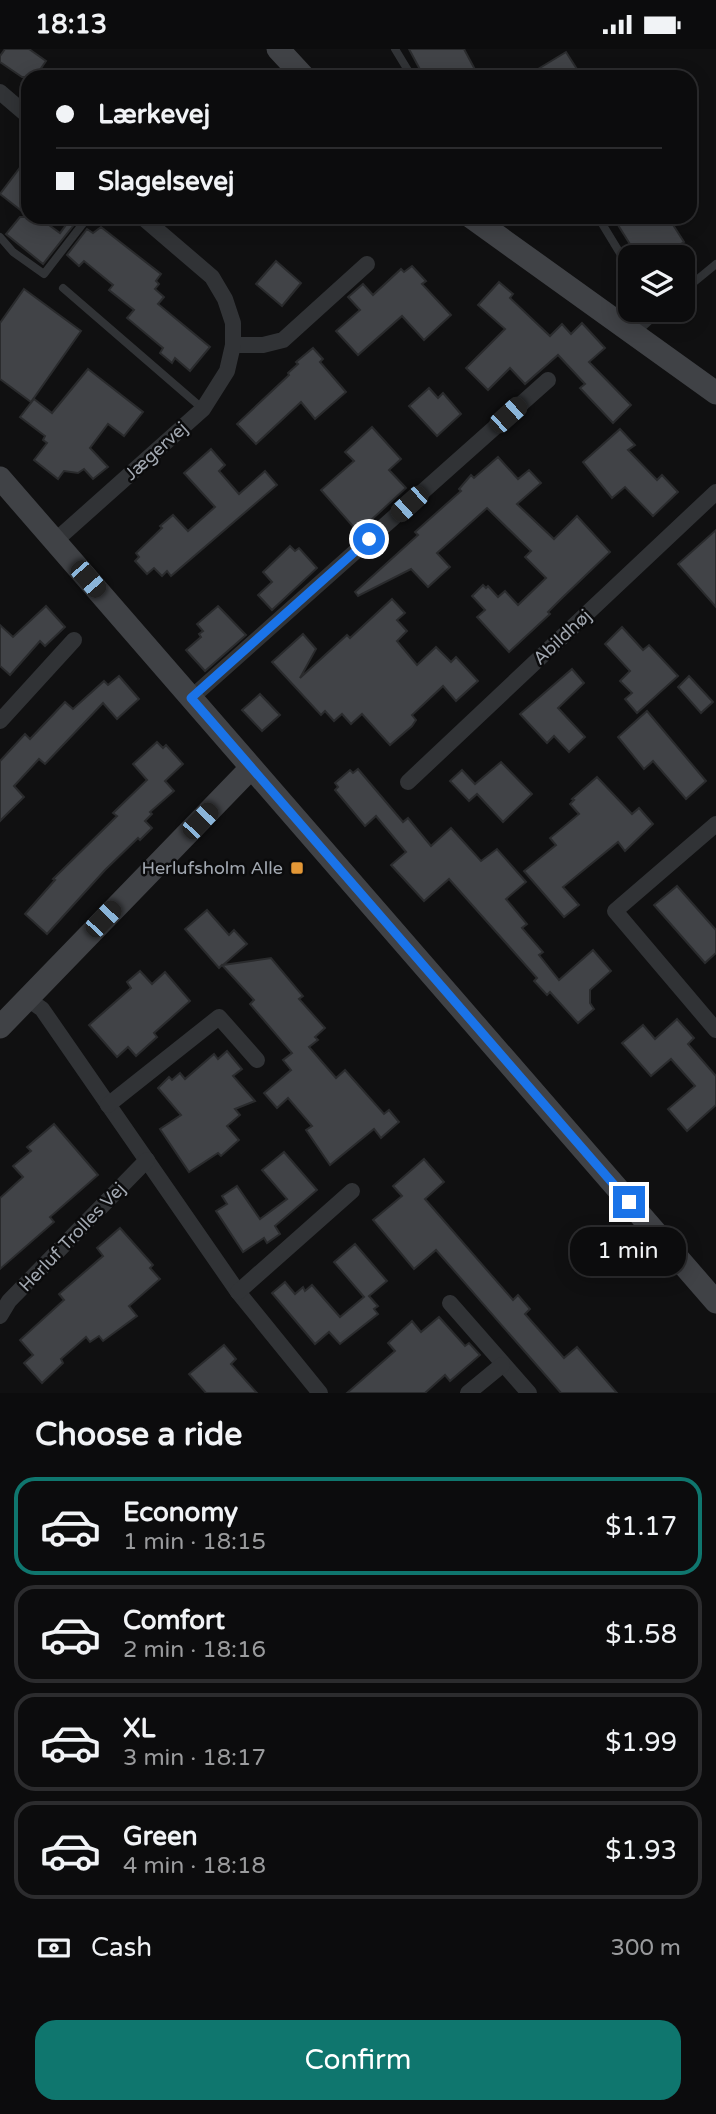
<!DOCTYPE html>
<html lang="en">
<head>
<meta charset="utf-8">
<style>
  :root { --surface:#0c0c0d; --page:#151516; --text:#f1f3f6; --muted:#9a9b9d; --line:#2c2c2e; --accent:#0f766e }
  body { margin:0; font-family:"Varela Round",sans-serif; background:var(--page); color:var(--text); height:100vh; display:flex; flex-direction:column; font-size:26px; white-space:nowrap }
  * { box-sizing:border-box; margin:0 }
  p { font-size:23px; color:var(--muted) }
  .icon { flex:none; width:38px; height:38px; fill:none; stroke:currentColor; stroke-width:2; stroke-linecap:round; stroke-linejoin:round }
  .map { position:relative; height:1344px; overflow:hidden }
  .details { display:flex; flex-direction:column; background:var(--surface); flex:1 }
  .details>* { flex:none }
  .hud { position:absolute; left:21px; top:21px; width:676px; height:154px; border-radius:21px; box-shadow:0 4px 18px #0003,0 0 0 2px var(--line); display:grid; align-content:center; height:154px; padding:0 35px; background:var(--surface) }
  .buttons { position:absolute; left:618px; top:196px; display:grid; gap:14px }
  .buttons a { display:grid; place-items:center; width:77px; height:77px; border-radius:14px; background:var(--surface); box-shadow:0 4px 18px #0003,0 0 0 2px var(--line); font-size:35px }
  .end { position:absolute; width:32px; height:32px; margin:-16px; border:9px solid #1a73e8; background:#fff; box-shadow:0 0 0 4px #fff }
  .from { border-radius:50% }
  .bubble { position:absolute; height:49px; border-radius:21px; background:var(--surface); box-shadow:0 4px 18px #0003,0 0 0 2px var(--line); font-size:23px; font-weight:600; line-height:49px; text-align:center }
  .car { position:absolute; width:21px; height:42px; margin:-21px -10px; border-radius:9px; box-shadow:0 0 5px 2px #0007; background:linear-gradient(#222 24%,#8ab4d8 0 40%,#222 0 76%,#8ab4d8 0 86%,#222 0) }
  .hud b { display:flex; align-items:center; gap:24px; height:66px; font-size:26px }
  .hud b+b { border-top:2px solid var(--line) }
  .hud i { width:18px; height:18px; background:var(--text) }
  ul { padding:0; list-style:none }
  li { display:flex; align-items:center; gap:21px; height:98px; margin:0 14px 10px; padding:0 21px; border:4px solid var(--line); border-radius:21px }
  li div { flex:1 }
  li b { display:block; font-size:26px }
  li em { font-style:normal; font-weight:600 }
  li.on { border-color:var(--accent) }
  li>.icon { width:63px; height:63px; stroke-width:1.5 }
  h2 { padding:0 35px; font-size:32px; line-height:84px }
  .pay { display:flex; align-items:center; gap:18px; height:77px; padding:0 35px; font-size:26px }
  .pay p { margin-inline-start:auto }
  .cta { display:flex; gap:14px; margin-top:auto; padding:14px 35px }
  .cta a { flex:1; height:80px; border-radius:21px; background:var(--accent); color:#fff; font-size:28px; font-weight:600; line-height:80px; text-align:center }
  .status { display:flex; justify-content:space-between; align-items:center; height:49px; padding:0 35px; background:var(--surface); direction:ltr }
  .status svg { height:19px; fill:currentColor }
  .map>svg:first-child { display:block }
  .building { fill:#414347; stroke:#2a2b2d; stroke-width:2 }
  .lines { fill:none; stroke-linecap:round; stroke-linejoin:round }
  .lane { stroke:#313336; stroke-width:8 }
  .street { stroke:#313336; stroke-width:16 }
  .secondary { stroke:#404246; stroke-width:23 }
  .route { stroke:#1a73e8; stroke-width:9 }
  .poi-dot { fill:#e39736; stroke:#0b0b0c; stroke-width:2.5 }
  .labels { text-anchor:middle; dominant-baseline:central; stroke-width:5; stroke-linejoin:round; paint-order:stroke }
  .street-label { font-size:18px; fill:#a2a8b1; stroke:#0b0b0c }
  .poi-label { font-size:18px; fill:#a2a8b1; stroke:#0b0b0c; text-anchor:end }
</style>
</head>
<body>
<div class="status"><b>18:13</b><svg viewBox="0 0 49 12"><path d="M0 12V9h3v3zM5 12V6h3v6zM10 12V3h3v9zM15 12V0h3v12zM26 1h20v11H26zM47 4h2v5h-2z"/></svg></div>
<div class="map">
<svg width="716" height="1344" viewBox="0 0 716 1344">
  <rect width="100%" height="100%" fill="#101011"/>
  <!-- building -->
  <g class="building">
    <polygon points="5,0 29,0 46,12 35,28 22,28 0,13 0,7"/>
    <polygon points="409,0 464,0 479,28 424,28"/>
    <polygon points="566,3 582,28 525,28"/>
    <polygon points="28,108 28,167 0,145"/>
    <polygon points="20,168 38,168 60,184 72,168 77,172 43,215 6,185"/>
    <polygon points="613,168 668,168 684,193 659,208 638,208"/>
    <polygon points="101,178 161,225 156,232 159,235 155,240 164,248 158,255 210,298 190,322 175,309 172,314 160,304 163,299 127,269 134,261 109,241 113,236 84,212 79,217 67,206 87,180 93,184"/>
    <polygon points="276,212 301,234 282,257 256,235"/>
    <polygon points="412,217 426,232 422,235 451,266 424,291 402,267 358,306 336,282 360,261 348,248 363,235 373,246 401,220 404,223"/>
    <polygon points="499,233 513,245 510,249 550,287 562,275 571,285 582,274 605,299 589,313 631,356 613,374 580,339 585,335 558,306 525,335 510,319 488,341 466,319 505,280 478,256"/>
    <polygon points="24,240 81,282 31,353 0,330 0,274"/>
    <polygon points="313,299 323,310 320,313 346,343 315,370 301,353 256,395 237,375 289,326 288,324 298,315 296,313"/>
    <polygon points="88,320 143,363 124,387 108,375 90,399 108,418 93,430 84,420 78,424 64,422 58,430 34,411 47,394 43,391 45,387 20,368 34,350 52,364"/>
    <polygon points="429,339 438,349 443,344 461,365 437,387 409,357"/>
    <polygon points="372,378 401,410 389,421 406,439 358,483 321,441 354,412 345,403"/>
    <polygon points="620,380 635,396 628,401 657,431 662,426 678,443 653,467 625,438 612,449 583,413"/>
    <polygon points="211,400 225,416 219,422 239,445 265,422 277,436 171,527 167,522 162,527 154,519 147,525 135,512 139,508 136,504 162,479 160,477 173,466 188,482 215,458 184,424"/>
    <polygon points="498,408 518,430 529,421 541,434 517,455 554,490 577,467 610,503 561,550 548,563 550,565 509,603 477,568 485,561 472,547 483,536 486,539 488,537 498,548 505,542 518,556 546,529 525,508 531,502 487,459 437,504 450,518 428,538 411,520 358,547 355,543 418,486 415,483 461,442 459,440 471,426 474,429"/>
    <polygon points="716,481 716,558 678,515"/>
    <polygon points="290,497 295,502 299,499 317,519 272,561 258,546 272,533 263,523"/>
    <polygon points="392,550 405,564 397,571 407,582 397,592 417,616 436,598 451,613 456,608 478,632 456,652 443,637 412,666 416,671 412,677 390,696 362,665 351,675 342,665 334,672 325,662 321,666 272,613 303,585 316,600 300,629 347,586 350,589"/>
    <polygon points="46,557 65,578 45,597 40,592 10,626 0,617 0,576 13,588"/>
    <polygon points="218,557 246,586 205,622 186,601 201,588 199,585 203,582 197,575"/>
    <polygon points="622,578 643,601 649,596 678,627 637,664 625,650 632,644 620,632 630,622 605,595"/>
    <polygon points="572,620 584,634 558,659 585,688 569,703 554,687 547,694 520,665"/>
    <polygon points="119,627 139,650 117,670 103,654 45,715 39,710 14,737 24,748 0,772 0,712 25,685 30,690 65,653 73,660 104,632 108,636"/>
    <polygon points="689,627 713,653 701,664 678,638"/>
    <polygon points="260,645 280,666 262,682 242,661"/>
    <polygon points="647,662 706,732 686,750 653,712 644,720 618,688"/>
    <polygon points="157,693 163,699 166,696 183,715 165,732 174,742 150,763 152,765 145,772 152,779 140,791 138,789 105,821 47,885 25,865 55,831 53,830 117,767 113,764 147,731 133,715"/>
    <polygon points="501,713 532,745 503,773 477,745 469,752 450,732 462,721 475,735"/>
    <polygon points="358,720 403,773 408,769 431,797 451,779 481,812 497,800 526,833 506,850 527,875 522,879 543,903 539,906 559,931 593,901 611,922 590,941 590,954 594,960 578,974 550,943 547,946 534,932 537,929 449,830 424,852 391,816 406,803 376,767 365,777 335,741 338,738 335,734 350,721 353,724"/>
    <polygon points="597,728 632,765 639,759 653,775 625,802 618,793 563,838 579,856 564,868 524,822 556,796 550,789 579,765 570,755 574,751 572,750"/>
    <polygon points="677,837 716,881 716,904 705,914 654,856"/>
    <polygon points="207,861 229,886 234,881 247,895 223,916 271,909 303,947 299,950 325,979 315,988 318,991 309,998 336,1029 345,1021 384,1065 389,1061 399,1073 381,1089 374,1080 330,1116 306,1081 312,1077 288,1049 277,1059 264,1044 291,1021 283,1011 292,1004 250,955 254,951 222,916 219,919 185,880"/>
    <polygon points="140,922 152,935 165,923 190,952 154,984 157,988 136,1007 128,998 117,1008 89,976 131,939 127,933"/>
    <polygon points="677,970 694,989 688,995 716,1027 716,1056 687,1082 668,1060 695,1037 671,1010 651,1027 622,994 643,976 655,990"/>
    <polygon points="227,1002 242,1020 233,1027 255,1052 235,1060 240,1066 227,1077 239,1091 221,1107 218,1104 189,1123 160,1080 181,1066 158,1039 169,1028 172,1031 180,1024 185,1030 214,1005 218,1010"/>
    <polygon points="54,1075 98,1126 50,1168 54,1173 0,1220 0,1149 23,1128 13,1117 31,1102 27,1098"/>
    <polygon points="284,1103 317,1141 275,1177 280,1185 267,1194 264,1189 243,1203 216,1162 227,1155 222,1147 237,1137 260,1170 287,1150 262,1121"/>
    <polygon points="424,1110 444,1133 425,1150 513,1251 518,1246 530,1260 525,1265 564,1309 577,1298 617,1344 561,1344 436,1201 414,1220 373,1171 402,1147 393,1137"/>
    <polygon points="120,1179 153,1216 150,1219 160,1230 129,1257 137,1267 103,1292 99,1287 90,1293 86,1288 61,1310 63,1314 42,1334 24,1314 33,1306 20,1291 64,1251 59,1245 103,1207 97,1199"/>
    <polygon points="355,1195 387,1232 369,1247 378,1257 374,1260 378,1265 340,1295 329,1283 315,1295 272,1244 285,1233 295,1245 303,1238 305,1242 312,1236 340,1268 364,1248 334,1213"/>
    <polygon points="439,1268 465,1297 469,1294 480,1306 450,1332 445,1326 425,1344 347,1344 395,1302 388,1294 412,1272 421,1283"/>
    <polygon points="224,1296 236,1310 231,1315 257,1344 206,1344 189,1325"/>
  </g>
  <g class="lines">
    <!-- lane -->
    <g class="lane">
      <polyline points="395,0 412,28"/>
      <polyline points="598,168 629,219"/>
      <polyline points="0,188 13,203 44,225 88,168"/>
      <polyline points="63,239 203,360"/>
      <polyline points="682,243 716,215"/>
      <polyline points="637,283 661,261"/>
    </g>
    <!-- street -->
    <g class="street">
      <polyline points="0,43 28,67"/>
      <polyline points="233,296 263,296 283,291 367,215"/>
      <polyline points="55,492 203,360 227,322 233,296 233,274 225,250 212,228 142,168"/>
      <polyline points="191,649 548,331"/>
      <polyline points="0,672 74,591"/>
      <polyline points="408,733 716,443"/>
      <polyline points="716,775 615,862 716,981"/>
      <polyline points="26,949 42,960 238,1243 320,1344"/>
      <polyline points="108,1056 219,968 257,1011"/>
      <polyline points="238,1243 352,1142"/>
      <polyline points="450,1254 529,1344"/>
      <polyline points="0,1267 9,1252 147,1111"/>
      <polyline points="468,1344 502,1316"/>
    </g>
    <!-- secondary -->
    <g class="secondary">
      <polyline points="278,0 304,28"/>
      <polyline points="471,168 716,344"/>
      <polyline points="0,429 716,1253"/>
      <polyline points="0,978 251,719"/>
    </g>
  </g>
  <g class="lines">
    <!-- route -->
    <polyline class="route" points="369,490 191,649 629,1153"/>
  </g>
  <!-- markers -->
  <rect class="poi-dot" x="290" y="812" width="14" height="14" rx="3.5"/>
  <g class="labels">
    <!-- street labels -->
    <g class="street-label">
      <text transform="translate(156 402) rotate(-42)">Jægervej</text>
      <text transform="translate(562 588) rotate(-43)">Abildhøj</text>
      <text transform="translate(72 1188) rotate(-46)">Herluf Trolles Vej</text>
    </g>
    <!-- poi labels -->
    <g class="poi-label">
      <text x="283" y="819">Herlufsholm Alle</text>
    </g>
  </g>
</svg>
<div class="buttons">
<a><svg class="icon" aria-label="layers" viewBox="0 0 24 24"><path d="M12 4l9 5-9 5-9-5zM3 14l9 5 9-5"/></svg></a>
</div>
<i class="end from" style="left:369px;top:490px"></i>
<i class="end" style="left:629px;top:1153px"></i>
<div class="bubble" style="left:570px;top:1178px;width:116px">1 min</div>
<i class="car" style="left:508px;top:366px;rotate:48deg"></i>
<i class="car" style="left:409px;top:455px;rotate:228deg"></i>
<i class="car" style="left:88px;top:530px;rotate:139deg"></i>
<i class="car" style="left:200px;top:772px;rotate:44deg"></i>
<i class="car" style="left:103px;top:870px;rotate:44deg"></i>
<div class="hud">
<b><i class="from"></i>Lærkevej</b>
<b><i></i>Slagelsevej</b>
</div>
</div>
<section class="details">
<h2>Choose a ride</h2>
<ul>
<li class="on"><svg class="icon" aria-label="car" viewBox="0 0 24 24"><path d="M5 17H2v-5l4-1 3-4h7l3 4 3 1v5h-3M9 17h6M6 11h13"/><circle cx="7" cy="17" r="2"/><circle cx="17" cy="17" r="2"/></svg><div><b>Economy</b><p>1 min · 18:15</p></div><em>$1.17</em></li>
<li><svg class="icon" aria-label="car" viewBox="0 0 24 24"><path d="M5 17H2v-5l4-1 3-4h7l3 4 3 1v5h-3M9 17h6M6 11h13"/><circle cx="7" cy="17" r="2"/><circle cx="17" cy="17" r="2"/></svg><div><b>Comfort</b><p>2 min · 18:16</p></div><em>$1.58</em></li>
<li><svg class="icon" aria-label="car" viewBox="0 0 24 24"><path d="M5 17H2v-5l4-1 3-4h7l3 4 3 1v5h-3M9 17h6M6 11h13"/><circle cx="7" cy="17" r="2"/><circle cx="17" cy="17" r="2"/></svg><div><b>XL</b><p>3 min · 18:17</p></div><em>$1.99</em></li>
<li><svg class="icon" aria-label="car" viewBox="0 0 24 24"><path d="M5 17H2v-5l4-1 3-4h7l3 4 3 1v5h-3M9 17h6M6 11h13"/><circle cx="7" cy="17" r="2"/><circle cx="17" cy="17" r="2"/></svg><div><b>Green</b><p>4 min · 18:18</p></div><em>$1.93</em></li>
</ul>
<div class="pay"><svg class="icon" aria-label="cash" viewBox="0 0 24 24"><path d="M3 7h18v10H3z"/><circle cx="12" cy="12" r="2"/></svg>Cash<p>300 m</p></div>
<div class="cta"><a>Confirm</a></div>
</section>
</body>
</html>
